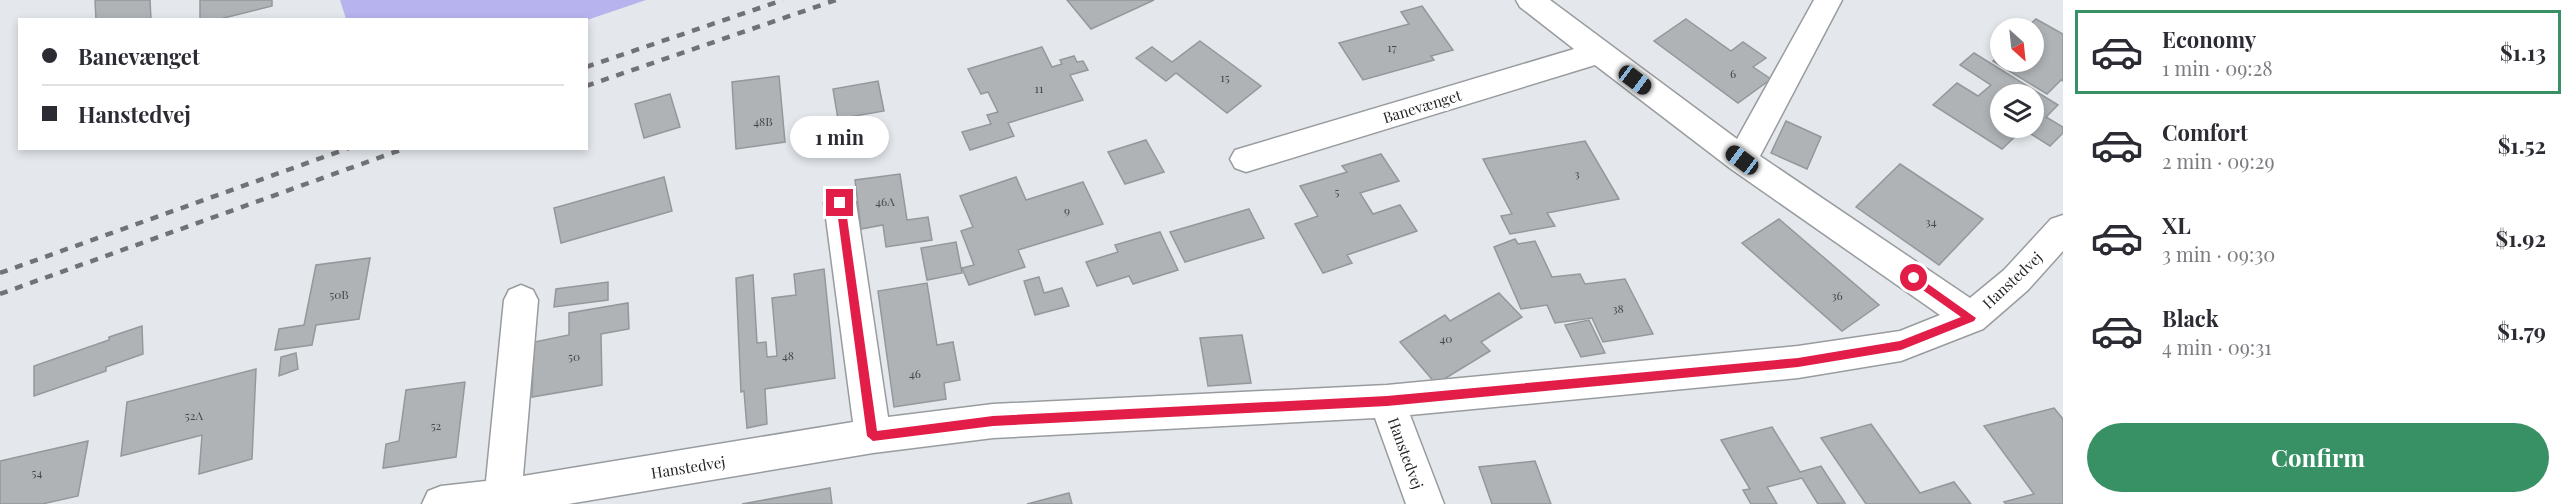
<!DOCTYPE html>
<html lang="en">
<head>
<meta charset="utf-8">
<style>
  :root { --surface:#fff; --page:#f7f7f7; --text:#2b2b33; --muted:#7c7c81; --line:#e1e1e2; --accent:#389065 }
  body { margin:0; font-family:"Playfair Display",serif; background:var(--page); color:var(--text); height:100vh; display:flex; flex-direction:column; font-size:22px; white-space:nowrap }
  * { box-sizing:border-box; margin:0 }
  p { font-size:20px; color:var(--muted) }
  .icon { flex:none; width:33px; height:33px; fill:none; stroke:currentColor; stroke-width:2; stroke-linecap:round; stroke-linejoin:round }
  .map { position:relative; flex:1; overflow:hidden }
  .details { display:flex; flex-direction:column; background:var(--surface); width:510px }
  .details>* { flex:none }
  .top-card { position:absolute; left:18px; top:18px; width:570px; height:132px; border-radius:0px; box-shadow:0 3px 9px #0003; display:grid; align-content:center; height:132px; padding:0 24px; background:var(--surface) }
  .needle { width:39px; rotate:153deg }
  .fabs { position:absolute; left:1990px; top:18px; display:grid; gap:12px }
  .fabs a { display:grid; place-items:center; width:54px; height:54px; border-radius:50%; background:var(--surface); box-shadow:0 3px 9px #0003; font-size:30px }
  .end { position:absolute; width:27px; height:27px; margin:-14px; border:8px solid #e11d48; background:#fff; box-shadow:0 0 0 3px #fff }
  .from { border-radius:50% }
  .bubble { position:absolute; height:42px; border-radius:21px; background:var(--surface); box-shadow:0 3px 9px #0003; font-size:20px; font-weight:700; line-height:42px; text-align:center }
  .car { position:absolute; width:18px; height:36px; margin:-18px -9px; border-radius:8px; box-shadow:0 0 4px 2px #0007; background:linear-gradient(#222 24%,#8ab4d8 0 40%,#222 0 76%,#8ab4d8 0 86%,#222 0) }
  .top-card b { display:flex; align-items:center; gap:21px; height:57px; font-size:22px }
  .top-card b+b { border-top:2px solid var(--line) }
  .top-card i { width:15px; height:15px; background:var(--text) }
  ul { padding:10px 0 0; list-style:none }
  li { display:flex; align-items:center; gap:18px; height:84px; margin:0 12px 9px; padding:0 12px; border:3px solid transparent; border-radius:0px }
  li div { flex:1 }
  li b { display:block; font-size:22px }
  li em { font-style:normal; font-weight:700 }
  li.current { border-color:var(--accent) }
  li>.icon { width:54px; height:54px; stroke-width:1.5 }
  .action { display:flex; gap:12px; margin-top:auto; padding:12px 24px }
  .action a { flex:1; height:69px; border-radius:36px; background:var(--accent); color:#fff; font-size:24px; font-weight:700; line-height:69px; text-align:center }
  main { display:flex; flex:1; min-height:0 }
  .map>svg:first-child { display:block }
  .green { fill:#b7b3ee }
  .building { fill:#afb3b6; stroke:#94989a; stroke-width:1.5; fill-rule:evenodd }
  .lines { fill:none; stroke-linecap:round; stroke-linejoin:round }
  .minor-casing { stroke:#999c9f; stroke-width:3 }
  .minor { fill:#fff; fill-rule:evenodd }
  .rail { stroke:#717275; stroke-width:4.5; stroke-dasharray:8 8; stroke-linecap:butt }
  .route { fill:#e11d48 }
  .labels { text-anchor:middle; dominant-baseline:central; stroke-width:6; stroke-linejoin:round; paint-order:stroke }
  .number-label { font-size:12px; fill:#464849 }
  .street-label { font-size:15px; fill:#232425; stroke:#fff }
</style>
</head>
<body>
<main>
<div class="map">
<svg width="2063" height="504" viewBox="0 0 2063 504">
  <rect width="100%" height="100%" fill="#e4e7eb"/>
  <!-- green -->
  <polygon class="green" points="340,0 646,0 587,20 346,19"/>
  <!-- building -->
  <g class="building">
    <polygon points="95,0 150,0 151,20 96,20"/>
    <polygon points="200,0 272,0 272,6 216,20 200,20"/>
    <polygon points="1067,0 1154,0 1091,29"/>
    <polygon points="1422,6 1453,50 1431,56 1434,60 1363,80 1339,43 1409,24 1401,12"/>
    <polygon points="1686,19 1731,51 1743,42 1766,58 1753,67 1771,79 1738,103 1654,41"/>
    <polygon points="2036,19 2063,34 2063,81 2061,80 2047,94 1993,61 2001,53 2001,62 2034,62 2034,28 2026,28"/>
    <polygon points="1200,41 1261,86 1227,113 1176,73 1166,81 1136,58 1152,47 1172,62"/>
    <polygon points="1042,47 1052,67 1062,64 1060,60 1074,56 1077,62 1083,61 1088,70 1070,75 1083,100 1008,123 1014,136 970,150 962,132 991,124 987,115 998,112 988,92 981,94 968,69"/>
    <path d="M1974 53 2058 105 2046 117 2063 127V133L2050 146 2023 129 2002 149 1933 105 1957 83 1978 96 1991 85 1960 65ZM2001 94H2034V128H2001Z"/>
    <polygon points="779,76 785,142 736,149 732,82"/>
    <polygon points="878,81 884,111 838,119 833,89"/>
    <polygon points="670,94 680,127 644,138 635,104"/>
    <polygon points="1786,121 1821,137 1807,169 1771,153"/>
    <polygon points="1146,140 1164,172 1125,184 1108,152"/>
    <polygon points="1585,141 1619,199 1547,213 1555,226 1510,234 1501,216 1512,214 1483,159"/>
    <polygon points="1381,154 1399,181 1360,193 1373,214 1400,205 1417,231 1347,255 1352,263 1323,273 1295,224 1318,216 1300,186 1347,172 1342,166"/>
    <polygon points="1900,164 1983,219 1939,265 1856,207"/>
    <polygon points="900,174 907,220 928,217 932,240 886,247 883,225 861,229 855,180"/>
    <polygon points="664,177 672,211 561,243 554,208"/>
    <polygon points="1016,177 1026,200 1083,182 1103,224 1018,250 1025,267 969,285 962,268 974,265 961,231 973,227 960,196"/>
    <polygon points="1249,209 1264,238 1185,262 1170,232"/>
    <polygon points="1779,219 1879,305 1842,331 1742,243"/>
    <polygon points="1160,232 1178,270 1133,284 1129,276 1097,286 1086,262 1118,252 1115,245"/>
    <polygon points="1515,239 1518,244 1535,241 1552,277 1580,274 1585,284 1625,279 1653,334 1603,342 1592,318 1555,323 1547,305 1521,309 1494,247"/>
    <polygon points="956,242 962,273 927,280 921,248"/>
    <polygon points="370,258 359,319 316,325 312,345 275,350 279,329 304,325 316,265"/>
    <polygon points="824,269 835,378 765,389 767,424 747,428 744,391 741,392 736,278 753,275 757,343 766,342 767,357 777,356 772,298 796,295 794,274"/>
    <polygon points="1039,277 1044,293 1062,288 1069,306 1035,315 1024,281"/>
    <polygon points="608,282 608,300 554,307 556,289"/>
    <polygon points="927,283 937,345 953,342 960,380 944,383 946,399 894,407 878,291"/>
    <polygon points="1499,293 1522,317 1481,342 1490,351 1436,384 1400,342 1445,315 1450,321"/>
    <polygon points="628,303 629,329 601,334 602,385 532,397 534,342 569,335 569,313"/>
    <polygon points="1589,320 1605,353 1581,357 1565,325"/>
    <polygon points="142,326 143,354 106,367 106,371 34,396 34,366 109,340 109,337"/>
    <polygon points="1242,335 1251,383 1208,386 1200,338"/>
    <polygon points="296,353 298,369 279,376 281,357"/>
    <polygon points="256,369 252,459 199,474 202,435 121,456 127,402"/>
    <polygon points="465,382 456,457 383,468 386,444 399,441 406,390"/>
    <polygon points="2054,408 2063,419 2063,504 2006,504 2004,502 2034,494 1984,426"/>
    <polygon points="1871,424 1920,493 1954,482 1971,504 1866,504 1821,438"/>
    <polygon points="1772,427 1800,472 1821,466 1845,503 1818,504 1802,478 1767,487 1777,504 1751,504 1743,490 1750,489 1721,440"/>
    <polygon points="88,441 78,496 42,504 0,504 0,461"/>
    <polygon points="1535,461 1551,504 1492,504 1479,467"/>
    <polygon points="830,488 832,504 742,504"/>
    <polygon points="1069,493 1072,504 1027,504"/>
  </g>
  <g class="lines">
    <defs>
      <polygon id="minor" points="1516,0 1550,0 1737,139 1814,0 1842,0 1760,156 1970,298 2004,270 2051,219 2063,215 2063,251 2028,290 1983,329 1901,361 1798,378 1410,415 1444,504 1406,504 1375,418 993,438 873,453 568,504 422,504 428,491 441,486 486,481 504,300 509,290 521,285 533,290 538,300 523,476 853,422 824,203 829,194 840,190 851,194 856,203 888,417 993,404 1387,385 1798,346 1900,331 1940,315 1731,169 1595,65 1246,172 1235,168 1230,159 1235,150 1574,49 1520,7"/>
    </defs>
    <!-- minor casing -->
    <use href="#minor" class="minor-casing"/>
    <!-- minor -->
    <use href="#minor" class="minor"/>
    <!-- rail -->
    <g class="rail">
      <polyline points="586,67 783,0"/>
      <polyline points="586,86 836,0"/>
      <polyline points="0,273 349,148"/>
      <polyline points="0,294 406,148"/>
    </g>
  </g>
  <!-- route -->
  <polygon class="route" points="840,199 845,203 877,431 993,416 1387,396 1798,358 1900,341 1961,317 1910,281 1909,278 1914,274 1976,318 1974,321 1901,350 1798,367 1387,406 993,426 873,441 867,436 836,203"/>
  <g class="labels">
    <!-- number labels -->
    <g class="number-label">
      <text x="1392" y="47">17</text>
      <text x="1733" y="73">6</text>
      <text x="1225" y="77">15</text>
      <text x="1039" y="88">11</text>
      <text x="763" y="121">48B</text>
      <text x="1577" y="173">3</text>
      <text x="1337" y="191">5</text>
      <text x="885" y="201">46A</text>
      <text x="1067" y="210">9</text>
      <text x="1931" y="221">34</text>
      <text x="339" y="294">50B</text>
      <text x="1837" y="295">36</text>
      <text x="1618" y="308">38</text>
      <text x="1446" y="338">40</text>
      <text x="788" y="355">48</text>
      <text x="574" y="356">50</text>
      <text x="915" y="373">46</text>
      <text x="194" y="415">52A</text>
      <text x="436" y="425">52</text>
      <text x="37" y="472">54</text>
    </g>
    <!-- street labels -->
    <g class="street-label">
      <text transform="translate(1422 106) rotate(-17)">Banevænget</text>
      <text transform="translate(2012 280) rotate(-43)">Hanstedvej</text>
      <text transform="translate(1406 453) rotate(70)">Hanstedvej</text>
      <text transform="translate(688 467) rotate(-9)">Hanstedvej</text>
    </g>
  </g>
</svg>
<div class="fabs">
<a><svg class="needle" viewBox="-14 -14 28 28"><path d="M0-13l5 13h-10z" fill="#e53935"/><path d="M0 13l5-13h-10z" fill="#7c7c81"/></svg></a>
<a><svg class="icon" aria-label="layers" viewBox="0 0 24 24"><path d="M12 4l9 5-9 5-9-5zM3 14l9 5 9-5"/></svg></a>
</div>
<i class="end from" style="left:1914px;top:278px"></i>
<i class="end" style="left:840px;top:203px"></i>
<div class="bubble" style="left:790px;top:116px;width:99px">1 min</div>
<i class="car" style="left:1635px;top:80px;rotate:127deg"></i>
<i class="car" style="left:1742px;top:160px;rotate:307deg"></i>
<div class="top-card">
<b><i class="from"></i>Banevænget</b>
<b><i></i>Hanstedvej</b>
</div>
</div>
<section class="details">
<ul>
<li class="current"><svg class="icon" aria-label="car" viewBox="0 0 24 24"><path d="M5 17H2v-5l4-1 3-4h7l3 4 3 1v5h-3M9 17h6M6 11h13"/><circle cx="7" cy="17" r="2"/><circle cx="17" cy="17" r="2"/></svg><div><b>Economy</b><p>1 min · 09:28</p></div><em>$1.13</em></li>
<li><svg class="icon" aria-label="car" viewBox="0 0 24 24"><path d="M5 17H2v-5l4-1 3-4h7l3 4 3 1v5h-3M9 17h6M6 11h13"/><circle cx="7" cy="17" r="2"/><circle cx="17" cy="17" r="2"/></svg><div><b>Comfort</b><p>2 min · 09:29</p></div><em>$1.52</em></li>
<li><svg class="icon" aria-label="car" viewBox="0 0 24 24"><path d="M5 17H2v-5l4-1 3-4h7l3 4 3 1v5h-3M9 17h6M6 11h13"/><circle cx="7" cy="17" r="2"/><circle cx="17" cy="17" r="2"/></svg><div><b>XL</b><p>3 min · 09:30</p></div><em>$1.92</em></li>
<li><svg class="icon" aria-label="car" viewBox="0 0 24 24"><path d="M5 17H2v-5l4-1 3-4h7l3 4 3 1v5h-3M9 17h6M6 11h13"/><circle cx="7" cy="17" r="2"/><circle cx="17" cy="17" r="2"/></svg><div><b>Black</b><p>4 min · 09:31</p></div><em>$1.79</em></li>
</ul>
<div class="action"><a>Confirm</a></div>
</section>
</main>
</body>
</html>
